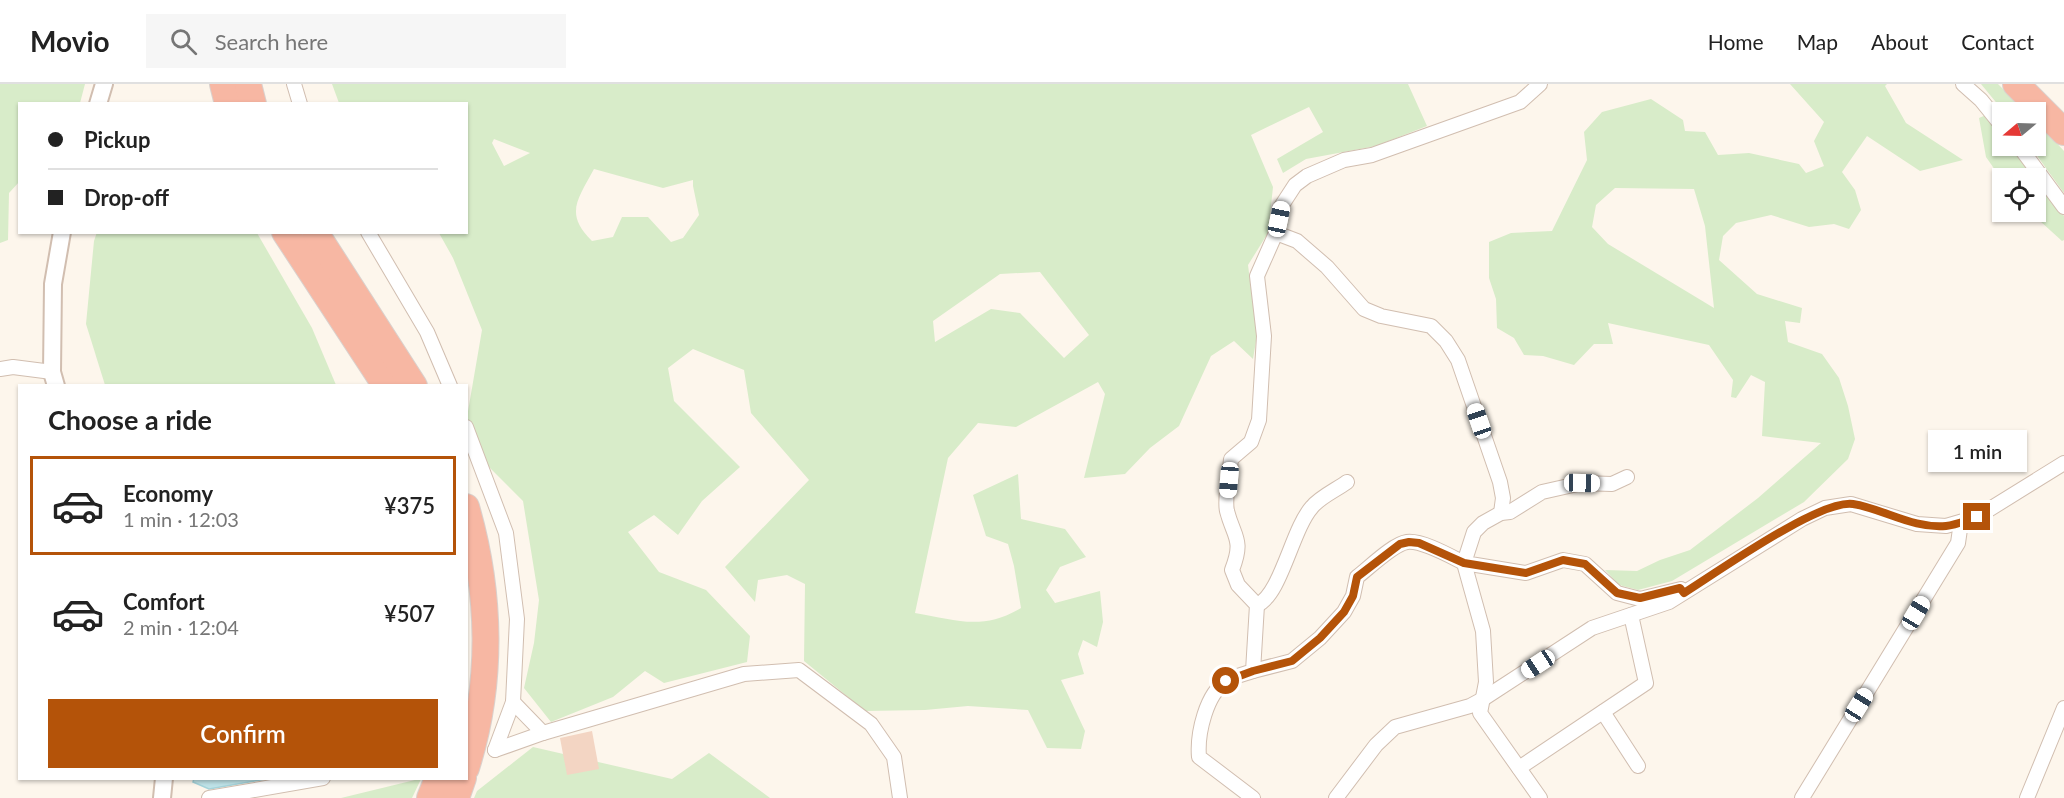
<!DOCTYPE html>
<html lang="en">
<head>
<meta charset="utf-8">
<style>
  :root { --surface:#fff; --page:#f6f6f6; --text:#222; --muted:#767676; --line:#e0e0e0; --accent:#b45309 }
  body { margin:0; font-family:Lato,sans-serif; background:var(--page); color:var(--text); height:100vh; display:flex; flex-direction:column; font-size:22px; white-space:nowrap }
  * { box-sizing:border-box; margin:0 }
  p { font-size:20px; color:var(--muted) }
  .icon { flex:none; width:33px; height:33px; fill:none; stroke:currentColor; stroke-width:2; stroke-linecap:round; stroke-linejoin:round }
  .map { position:relative; flex:1; overflow:hidden }
  .sheet { position:absolute; left:18px; top:300px; width:450px; height:396px; display:flex; flex-direction:column; background:var(--surface); border-radius:0px; box-shadow:0 2px 4px #0004 }
  .sheet>* { flex:none }
  .hud { position:absolute; left:18px; top:18px; width:450px; height:132px; border-radius:0px; box-shadow:0 2px 4px #0004; display:grid; align-content:center; height:132px; padding:0 30px; background:var(--surface) }
  .needle { width:39px; rotate:251deg }
  .fabs { position:absolute; left:1992px; top:18px; display:grid; gap:12px }
  .fabs a { display:grid; place-items:center; width:54px; height:54px; border-radius:0px; background:var(--surface); box-shadow:0 2px 4px #0004; font-size:30px }
  .end { position:absolute; width:27px; height:27px; margin:-14px; border:8px solid #b45309; background:#fff; box-shadow:0 0 0 3px #fff }
  .from { border-radius:50% }
  .bubble { position:absolute; height:42px; border-radius:0px; background:var(--surface); box-shadow:0 2px 4px #0004; font-size:20px; font-weight:600; line-height:42px; text-align:center }
  .car { position:absolute; width:18px; height:36px; margin:-18px -9px; border-radius:8px; box-shadow:0 0 4px 2px #0007; background:linear-gradient(#fff 24%,#345 0 40%,#fff 0 76%,#345 0 86%,#fff 0) }
  .hud b { display:flex; align-items:center; gap:21px; height:57px; font-size:22px }
  .hud b+b { border-top:2px solid var(--line) }
  .hud i { width:15px; height:15px; background:var(--text) }
  ul { padding:0; list-style:none }
  li { display:flex; align-items:center; gap:18px; height:99px; margin:0 12px 9px; padding:0 18px; border:3px solid transparent; border-radius:0px }
  li div { flex:1 }
  li b { display:block; font-size:22px }
  li em { font-style:normal; font-weight:600 }
  li.current { border-color:var(--accent) }
  li>.icon { width:54px; height:54px; stroke-width:1.5 }
  h2 { padding:0 30px; font-size:27px; line-height:72px }
  .button { display:flex; gap:12px; margin-top:auto; padding:12px 30px }
  .button a { flex:1; height:69px; border-radius:0px; background:var(--accent); color:#fff; font-size:24px; font-weight:600; line-height:69px; text-align:center }
  header { display:flex; align-items:center; gap:36px; box-sizing:border-box; height:84px; padding:0 30px; background:var(--surface); border-bottom:2px solid var(--line) }
  header strong { font-size:28px }
  nav { display:flex; gap:33px; margin-inline-start:auto; font-size:21px }
  .search { width:420px; height:54px; background:var(--page); display:flex; align-items:center; gap:15px; box-sizing:border-box; padding:0 21px; border-radius:0px; color:var(--muted); font-size:22px }
  .map>svg:first-child { display:block }
  .green { fill:#d8ecc9; fill-rule:evenodd }
  .water { fill:#bfe3e8; stroke:#a5d3da; stroke-width:1.5 }
  .building { fill:#f3d5c3 }
  .lines { fill:none; stroke-linecap:round; stroke-linejoin:round }
  .minor-casing { stroke:#d1beb0; stroke-width:16 }
  .tertiary-casing { stroke:#d1beb0; stroke-width:20 }
  .motorway-casing { stroke:#dad1cd; stroke-width:28 }
  .minor { stroke:#fff; stroke-width:14 }
  .tertiary { stroke:#fff; stroke-width:16 }
  .motorway { stroke:#f7b7a3; stroke-width:26 }
  .route { stroke:#b45309; stroke-width:8 }
</style>
</head>
<body>
<header>
<strong>Movio</strong>
<div class="search"><svg class="icon" aria-label="search" viewBox="0 0 24 24"><circle cx="10" cy="10" r="6"/><path d="M15 15l6 6"/></svg>Search here</div>
<nav><a>Home</a><a>Map</a><a>About</a><a>Contact</a></nav>
</header>
<div class="map">
<svg width="2064" height="714" viewBox="0 0 2064 714">
  <rect width="100%" height="100%" fill="#fdf6ec"/>
  <!-- green -->
  <g class="green">
    <polygon points="0,0 85,0 80,19 20,20 19,98 9,109 8,156 0,159"/>
    <path d="M332 0H1408L1427 42 1376 62 1306 75 1283 89 1277 75 1323 48 1309 23 1251 51 1273 103 1268 149 1248 181 1257 251 1253 275 1234 257 1211 272 1179 342 1150 364 1125 390 1084 394 1105 310 1098 298 1016 343 978 339 948 374 915 529C956 536 983 547 1021 524L1014 482 1008 460 986 452 973 411 1018 390 1021 435 1065 445 1086 473 1060 483 1046 506 1055 519 1100 507 1103 538 1097 563 1083 556 1078 570 1084 590 1061 596 1085 647 1081 665 1047 664 1028 626 968 622 925 626 865 627 804 577 805 500 787 491 758 496 755 518 725 483 809 396 751 329 744 286 693 265 668 284 674 317 740 383 702 417 678 451 654 431 628 448 659 488 706 506 750 552 747 578 664 599 645 587 613 613 551 638 524 604 534 559 539 516 523 417 487 381 467 333 482 246 453 174 439 149 466 148V20L339 19ZM494 55 530 69 504 82 492 59ZM594 85 663 104 693 96V102L699 131 683 154 671 158 648 133H622L613 153 592 157C564 130 578 115 594 85ZM1040 188 1089 251 1064 274 1020 229 991 225 935 258 933 237 1000 190Z"/>
    <path d="M1790 0H1887L1885 2 1906 39 1963 76 1920 87 1867 52 1842 88 1855 106 1861 126 1849 145 1834 140 1809 143 1771 131 1736 139 1723 152 1719 176 1757 210 1802 224 1800 239 1785 237 1788 258 1822 270 1839 294 1848 322 1855 355 1848 375 1804 418 1672 497 1638 506 1619 501 1605 486 1637 487 1660 476 1690 466 1758 414 1821 359 1762 352 1765 298 1751 291 1736 314 1731 313 1733 296 1709 261 1608 239 1613 260H1594L1574 281 1543 272 1524 271 1514 254 1497 244 1496 215 1489 194V158L1511 149 1552 147 1587 76 1584 48 1602 28 1651 15 1683 36 1685 47 1705 48 1718 71 1749 69 1799 80 1806 89 1824 82 1814 57 1824 38ZM1615 104 1694 105 1705 142 1714 224 1608 160 1592 143 1596 121Z"/>
    <polygon points="1981,0 1998,0 2026,28 2004,28"/>
    <polygon points="1986,31 2002,50 2002,62 2012,62 2026,77 2064,132 2064,156 2062,157 2030,128 2036,128 2036,94 2002,96 1986,73 1979,34"/>
    <polygon points="2036,37 2064,67 2064,109 2030,62 2036,62"/>
    <polygon points="97,148 257,149 312,244 336,301 105,301 86,240 94,157"/>
    <polygon points="533,663 672,695 709,669 770,714 474,714 477,707"/>
    <polygon points="419,695 421,695 412,714 341,714"/>
  </g>
  <!-- water -->
  <polygon class="water" points="194,694 266,694 266,695 209,705 193,698"/>
  <!-- building -->
  <polygon class="building" points="592,647 599,685 567,691 560,654"/>
  <g class="lines">
    <defs>
      <g id="minor">
        <polyline points="294,0 300,20"/>
        <polyline points="1963,0 1981,16 2002,42"/>
        <polyline points="2019,62 2064,123"/>
        <polyline points="368,148 427,248 450,302"/>
        <polyline points="1276,149 1297,157 1327,183 1364,225 1381,232 1431,242 1446,257 1458,276 1500,398 1503,414 1501,429"/>
        <polyline points="0,285 13,283 52,288"/>
        <polyline points="466,343 506,449 517,535 513,618 495,666"/>
        <polyline points="1627,393 1612,400 1582,399 1542,408 1510,428 1501,429 1483,439 1474,448 1464,479 1526,489 1563,476 1585,480 1617,509 1640,515 1681,505"/>
        <path d="M1257 521C1281 511 1292 445 1312 423 1320 413 1336 406 1347 398"/>
        <path d="M1253 587 1292 577 1320 554 1344 528 1353 512 1357 493C1369 484 1393 460 1407 458 1422 456 1450 472 1464 479L1483 547 1486 598 1480 629 1540 714"/>
        <polyline points="513,618 543,649 744,590 799,586 871,640 894,673 900,714"/>
        <polyline points="1603,628 1638,682"/>
        <polyline points="495,666 543,649"/>
        <polyline points="1519,684 1646,599 1631,531"/>
        <polyline points="209,714 323,694"/>
        <path d="M1253 714 1199 673C1197 650 1206 609 1227 597 1234 592 1245 590 1253 587L1257 521 1238 501 1232 486C1244 455 1234 454 1227 427 1224 414 1230 389 1231 375L1251 358 1259 336 1264 252 1257 192 1276 149 1282 121 1295 101 1307 92 1344 76 1372 71 1520 18 1540 0"/>
        <polyline points="1336,714 1376,661 1395,643 1470,622 1483,615 1592,544 1669,518 1802,435 1825,424 1851,420 1917,440 1946,442 1977,433 2064,379"/>
        <polyline points="1802,714 1958,459 1961,438"/>
        <polyline points="2027,714 2064,624"/>
      </g>
      <g id="tertiary">
        <polyline points="98,20 104,0"/>
        <polyline points="56,302 52,288 53,200 62,148"/>
        <polyline points="162,714 164,694"/>
      </g>
      <g id="motorway">
        <polyline points="223,0 228,20"/>
        <polyline points="248,0 253,20"/>
        <polyline points="2016,0 2064,48"/>
        <polyline points="285,148 386,302"/>
        <polyline points="315,148 414,302"/>
        <path d="M466 423C491 509 493 599 466 684"/>
        <polyline points="430,714 438,694"/>
        <polyline points="456,714 463,694"/>
      </g>
    </defs>
    <!-- minor casing -->
    <use href="#minor" class="minor-casing"/>
    <!-- tertiary casing -->
    <use href="#tertiary" class="tertiary-casing"/>
    <!-- motorway casing -->
    <use href="#motorway" class="motorway-casing"/>
    <!-- minor -->
    <use href="#minor" class="minor"/>
    <!-- tertiary -->
    <use href="#tertiary" class="tertiary"/>
    <!-- motorway -->
    <use href="#motorway" class="motorway"/>
  </g>
  <g class="lines">
    <!-- route -->
    <path class="route" d="M1226 597 1253 587 1292 577 1320 554 1344 528 1353 512 1357 493 1400 460 1409 458 1419 459 1464 479 1526 489 1563 476 1585 480 1617 509 1640 514 1680 504 1684 509C1716 489 1820 415 1853 420 1884 425 1913 445 1946 442 1956 441 1967 436 1977 433"/>
  </g>
</svg>
<div class="fabs">
<a><svg class="needle" viewBox="-14 -14 28 28"><path d="M0-13l5 13h-10z" fill="#e53935"/><path d="M0 13l5-13h-10z" fill="#767676"/></svg></a>
<a><svg class="icon" aria-label="locate" viewBox="0 0 24 24"><circle cx="12" cy="12" r="6"/><path d="M12 2v4M12 18v4M2 12h4M18 12h4"/></svg></a>
</div>
<i class="end from" style="left:1226px;top:597px"></i>
<i class="end" style="left:1977px;top:433px"></i>
<div class="bubble" style="left:1928px;top:346px;width:99px">1 min</div>
<i class="car" style="left:1279px;top:135px;rotate:12deg"></i>
<i class="car" style="left:1479px;top:337px;rotate:341deg"></i>
<i class="car" style="left:1229px;top:396px;rotate:185deg"></i>
<i class="car" style="left:1582px;top:399px;rotate:91deg"></i>
<i class="car" style="left:1916px;top:529px;rotate:31deg"></i>
<i class="car" style="left:1538px;top:580px;rotate:237deg"></i>
<i class="car" style="left:1859px;top:621px;rotate:32deg"></i>
<div class="hud">
<b><i class="from"></i>Pickup</b>
<b><i></i>Drop-off</b>
</div>
<section class="sheet">
<h2>Choose a ride</h2>
<ul>
<li class="current"><svg class="icon" aria-label="car" viewBox="0 0 24 24"><path d="M5 17H2v-5l4-1 3-4h7l3 4 3 1v5h-3M9 17h6M6 11h13"/><circle cx="7" cy="17" r="2"/><circle cx="17" cy="17" r="2"/></svg><div><b>Economy</b><p>1 min · 12:03</p></div><em>¥375</em></li>
<li><svg class="icon" aria-label="car" viewBox="0 0 24 24"><path d="M5 17H2v-5l4-1 3-4h7l3 4 3 1v5h-3M9 17h6M6 11h13"/><circle cx="7" cy="17" r="2"/><circle cx="17" cy="17" r="2"/></svg><div><b>Comfort</b><p>2 min · 12:04</p></div><em>¥507</em></li>
</ul>
<div class="button"><a>Confirm</a></div>
</section>
</div>
</body>
</html>
